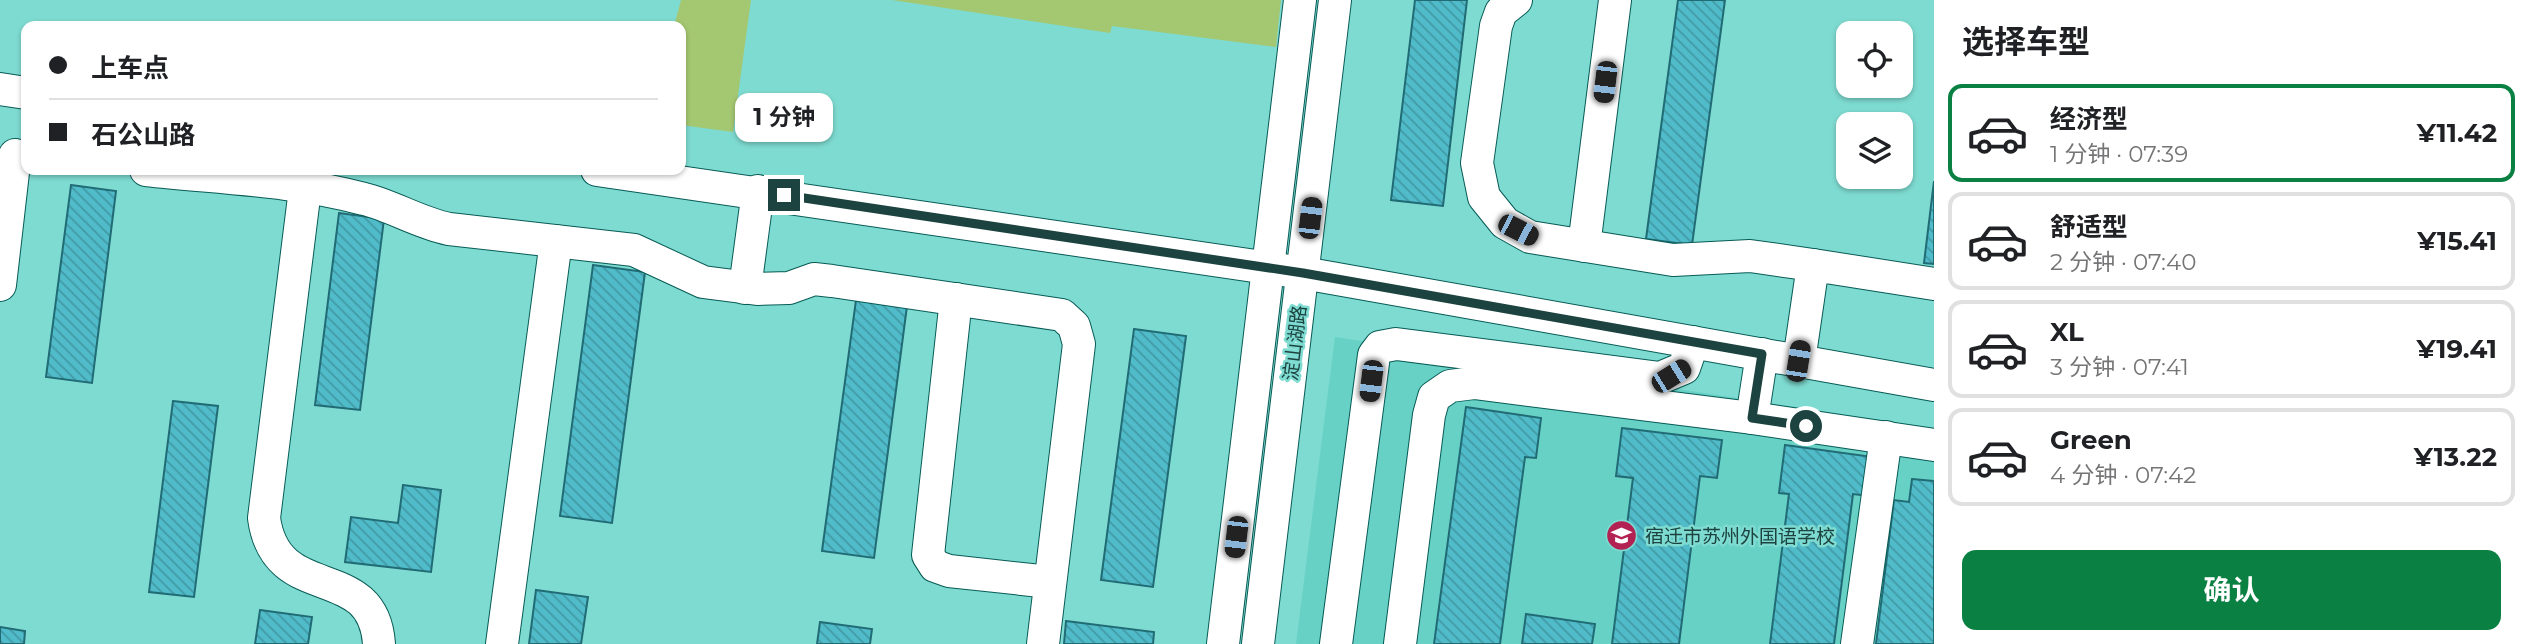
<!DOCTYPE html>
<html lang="zh">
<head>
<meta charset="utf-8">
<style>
  :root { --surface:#fff; --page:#f6f6f6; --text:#202124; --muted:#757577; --line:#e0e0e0; --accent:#0b8043 }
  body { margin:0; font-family:Montserrat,"Noto Sans SC",sans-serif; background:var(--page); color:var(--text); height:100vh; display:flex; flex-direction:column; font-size:26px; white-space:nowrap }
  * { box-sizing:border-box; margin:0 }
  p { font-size:23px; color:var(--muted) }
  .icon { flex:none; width:38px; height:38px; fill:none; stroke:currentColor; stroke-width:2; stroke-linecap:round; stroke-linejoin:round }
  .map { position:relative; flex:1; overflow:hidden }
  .panel { display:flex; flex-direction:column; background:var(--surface); width:595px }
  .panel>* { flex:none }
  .top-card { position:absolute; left:21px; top:21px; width:665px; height:154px; border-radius:14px; box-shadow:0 2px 5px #0004; display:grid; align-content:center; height:154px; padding:0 28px; background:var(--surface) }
  .fabs { position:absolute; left:1836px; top:21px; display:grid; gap:14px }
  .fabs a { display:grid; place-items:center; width:77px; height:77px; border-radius:14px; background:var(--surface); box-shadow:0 2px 5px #0004; font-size:35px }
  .end { position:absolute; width:32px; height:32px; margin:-16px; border:9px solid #1c433f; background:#fff; box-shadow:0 0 0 4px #fff }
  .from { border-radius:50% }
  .bubble { position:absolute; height:49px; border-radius:14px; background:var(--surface); box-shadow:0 2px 5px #0004; font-size:23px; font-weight:700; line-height:49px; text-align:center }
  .car { position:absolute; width:21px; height:42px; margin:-21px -10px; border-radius:9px; box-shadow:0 0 5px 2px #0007; background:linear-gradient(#222 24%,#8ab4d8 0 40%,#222 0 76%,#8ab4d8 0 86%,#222 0) }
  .top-card b { display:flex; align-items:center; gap:24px; height:66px; font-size:26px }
  .top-card b+b { border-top:2px solid var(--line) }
  .top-card i { width:18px; height:18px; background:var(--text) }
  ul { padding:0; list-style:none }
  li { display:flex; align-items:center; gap:21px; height:98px; margin:0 14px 10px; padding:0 14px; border:4px solid var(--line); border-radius:14px }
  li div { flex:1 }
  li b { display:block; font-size:26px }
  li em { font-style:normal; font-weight:700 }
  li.active { border-color:var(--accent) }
  li>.icon { width:63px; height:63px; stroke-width:1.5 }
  h2 { padding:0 28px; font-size:32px; line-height:84px }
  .cta { display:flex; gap:14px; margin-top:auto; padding:14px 28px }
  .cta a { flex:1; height:80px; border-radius:14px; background:var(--accent); color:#fff; font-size:28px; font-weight:700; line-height:80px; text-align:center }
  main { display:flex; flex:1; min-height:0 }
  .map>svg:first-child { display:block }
  .built { fill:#67d1c6 }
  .green { fill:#a4c771 }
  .building { fill:url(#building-back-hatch); stroke:#216b75; stroke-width:2 }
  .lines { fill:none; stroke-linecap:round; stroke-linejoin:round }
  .minor-casing { stroke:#075b55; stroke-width:34 }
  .minor { stroke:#fff; stroke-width:32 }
  .route { stroke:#1c433f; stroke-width:9 }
  .labels { text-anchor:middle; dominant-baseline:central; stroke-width:5; stroke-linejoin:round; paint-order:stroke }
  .street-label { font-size:19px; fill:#1c433f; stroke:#7edbd1 }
  .poi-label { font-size:19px; fill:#1c433f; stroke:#7edbd1; text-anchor:start }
</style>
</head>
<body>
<main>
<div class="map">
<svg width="1934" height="644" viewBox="0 0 1934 644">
  <defs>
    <pattern id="building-back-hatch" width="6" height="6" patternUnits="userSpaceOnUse" patternTransform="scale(1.75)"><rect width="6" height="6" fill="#50bbc9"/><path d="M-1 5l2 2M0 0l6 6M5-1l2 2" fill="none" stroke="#429aa5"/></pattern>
  </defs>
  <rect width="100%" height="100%" fill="#7edbd1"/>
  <!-- built -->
  <polygon class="built" points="1335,337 1934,428 1934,644 1296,644"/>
  <!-- green -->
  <g class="green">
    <polygon points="681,0 751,0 733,132 681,125 681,26 674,26"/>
    <polygon points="892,0 1281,0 1276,47 1112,26 1110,33"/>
  </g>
  <!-- building -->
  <g class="building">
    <polygon points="1415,0 1467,0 1443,206 1391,200"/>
    <polygon points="1678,0 1725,0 1692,245 1646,239"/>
    <polygon points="1934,181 1934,264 1924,263"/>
    <polygon points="71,185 116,191 92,383 46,377"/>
    <polygon points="339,213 384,219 360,410 315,405"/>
    <polygon points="593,265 645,272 612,523 560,516"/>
    <polygon points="856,300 907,306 874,558 822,551"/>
    <polygon points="1134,329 1186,336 1153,587 1101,580"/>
    <polygon points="173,401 218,406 194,597 149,592"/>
    <polygon points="1466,407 1541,418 1536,458 1525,457 1500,644 1434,644"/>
    <polygon points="1622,428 1722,440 1717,478 1700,476 1679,644 1612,644 1633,478 1616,476"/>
    <polygon points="1785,445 1873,457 1868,496 1853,494 1834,644 1770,644 1789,494 1779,493"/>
    <polygon points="1912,479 1934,481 1934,644 1876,644 1894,500 1909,502"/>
    <polygon points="403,485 441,490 431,572 345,562 351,517 398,523"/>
    <polygon points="536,590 588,597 581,644 529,644"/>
    <polygon points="260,610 312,617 308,644 255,644"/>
    <polygon points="1526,614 1595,624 1592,644 1522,644"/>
    <polygon points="1066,621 1154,632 1153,644 1064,644"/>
    <polygon points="820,622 872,629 870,644 817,644"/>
    <polygon points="0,627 25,631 24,644 0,644"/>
  </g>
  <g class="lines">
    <defs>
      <g id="minor">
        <polyline points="1516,0 1501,12 1496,26 1477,163 1484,197 1505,223 1530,237 1673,260 1750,256 1813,265"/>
        <polyline points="0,89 26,93"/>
        <path d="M146 170C218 178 294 180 364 199 393 206 419 223 449 229L634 250 703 282 757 289 789 288 814 279 832 281 1062 315 1074 326 1079 344 1043 644"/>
        <polyline points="597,170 1303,273 1934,385"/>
        <path d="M305 189 264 518C276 607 373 558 379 644"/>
        <polyline points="1584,246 1615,0"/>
        <polyline points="0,285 15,155"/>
        <polyline points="745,288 758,191"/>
        <polyline points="956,299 928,555 935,566 949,571 1050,582"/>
        <polyline points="1762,354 1752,418 1934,445"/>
        <polyline points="1799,361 1813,265 1934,284"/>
        <polyline points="502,644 556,241"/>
        <polyline points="1223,644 1300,0"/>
        <polyline points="1258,644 1335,0"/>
        <polyline points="1336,644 1374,355 1380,347 1396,344 1660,378 1684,368 1693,342"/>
        <polyline points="1400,644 1429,415 1434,397 1450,386 1474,383 1752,418"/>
        <polyline points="1857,644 1886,437"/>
      </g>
    </defs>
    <!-- minor casing -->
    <use href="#minor" class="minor-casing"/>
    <!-- minor -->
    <use href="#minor" class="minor"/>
  </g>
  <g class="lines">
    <!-- route -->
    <polyline class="route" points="784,195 1303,273 1762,354 1752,418 1806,426"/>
  </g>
  <!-- icons -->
  <defs>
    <symbol id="school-disc" viewBox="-11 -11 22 22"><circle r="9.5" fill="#b22253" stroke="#7edbd1"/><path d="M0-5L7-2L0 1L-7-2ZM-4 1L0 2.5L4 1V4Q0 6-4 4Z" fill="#fff"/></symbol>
  </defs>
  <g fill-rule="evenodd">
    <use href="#school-disc" x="1604" y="518" width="35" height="35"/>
  </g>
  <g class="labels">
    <!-- street labels -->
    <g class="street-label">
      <text transform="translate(1295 343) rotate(-83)">淀山湖路</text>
    </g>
    <!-- poi labels -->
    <g class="poi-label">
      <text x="1645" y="536">宿迁市苏州外国语学校</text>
    </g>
  </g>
</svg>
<div class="fabs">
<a><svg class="icon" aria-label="locate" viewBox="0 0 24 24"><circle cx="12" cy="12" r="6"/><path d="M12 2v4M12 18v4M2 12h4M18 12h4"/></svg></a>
<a><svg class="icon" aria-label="layers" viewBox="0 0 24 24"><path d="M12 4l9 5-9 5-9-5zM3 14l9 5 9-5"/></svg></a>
</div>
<i class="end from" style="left:1806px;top:426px"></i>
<i class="end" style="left:784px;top:195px"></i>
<div class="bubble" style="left:735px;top:93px;width:98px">1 分钟</div>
<i class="car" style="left:1605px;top:82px;rotate:187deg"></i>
<i class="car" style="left:1310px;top:218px;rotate:7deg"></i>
<i class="car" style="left:1518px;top:230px;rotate:117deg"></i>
<i class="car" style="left:1798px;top:361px;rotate:9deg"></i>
<i class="car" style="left:1671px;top:376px;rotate:58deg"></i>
<i class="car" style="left:1371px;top:381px;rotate:187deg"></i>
<i class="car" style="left:1236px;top:537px;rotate:187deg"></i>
<div class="top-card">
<b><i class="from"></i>上车点</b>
<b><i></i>石公山路</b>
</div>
</div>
<section class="panel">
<h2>选择车型</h2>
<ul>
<li class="active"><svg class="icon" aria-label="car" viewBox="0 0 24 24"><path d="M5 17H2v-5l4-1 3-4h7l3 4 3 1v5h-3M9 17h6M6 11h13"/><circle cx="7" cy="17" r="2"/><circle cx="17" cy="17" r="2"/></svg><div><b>经济型</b><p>1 分钟 · 07:39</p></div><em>¥11.42</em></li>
<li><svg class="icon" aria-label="car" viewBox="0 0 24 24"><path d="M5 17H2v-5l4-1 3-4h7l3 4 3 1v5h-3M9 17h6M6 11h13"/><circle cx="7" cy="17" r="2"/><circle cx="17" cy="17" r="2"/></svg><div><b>舒适型</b><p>2 分钟 · 07:40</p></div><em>¥15.41</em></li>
<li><svg class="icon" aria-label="car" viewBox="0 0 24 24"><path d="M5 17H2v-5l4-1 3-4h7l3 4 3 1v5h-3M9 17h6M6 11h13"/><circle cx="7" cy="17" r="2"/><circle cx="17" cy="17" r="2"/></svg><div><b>XL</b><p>3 分钟 · 07:41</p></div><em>¥19.41</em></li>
<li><svg class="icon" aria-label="car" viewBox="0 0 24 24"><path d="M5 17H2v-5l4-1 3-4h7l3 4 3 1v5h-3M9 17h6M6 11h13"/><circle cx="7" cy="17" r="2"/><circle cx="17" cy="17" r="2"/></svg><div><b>Green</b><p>4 分钟 · 07:42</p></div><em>¥13.22</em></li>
</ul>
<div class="cta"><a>确认</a></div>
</section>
</main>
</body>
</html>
